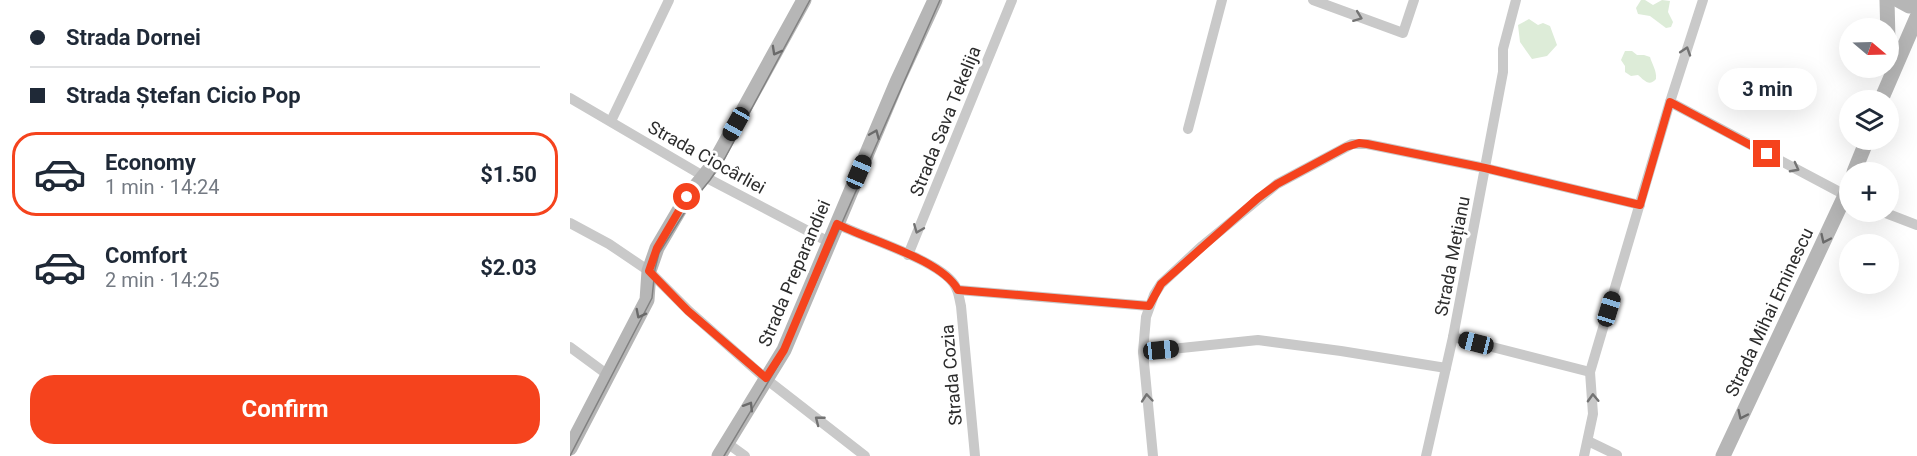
<!DOCTYPE html>
<html lang="en">
<head>
<meta charset="utf-8">
<style>
  :root { --surface:#fff; --page:#f2f2f3; --text:#1f2937; --muted:#747a83; --line:#e0e1e3; --accent:#f5431d }
  body { margin:0; font-family:Roboto,sans-serif; background:var(--page); color:var(--text); height:100vh; display:flex; flex-direction:column; font-size:22px; white-space:nowrap }
  * { box-sizing:border-box; margin:0 }
  p { font-size:20px; color:var(--muted) }
  .icon { flex:none; width:33px; height:33px; fill:none; stroke:currentColor; stroke-width:2; stroke-linecap:round; stroke-linejoin:round }
  .map { position:relative; flex:1; overflow:hidden }
  .drawer { display:flex; flex-direction:column; background:var(--surface); width:570px }
  .drawer>* { flex:none }
  .top-card { display:grid; align-content:center; height:132px; padding:0 30px; background:var(--surface) }
  .needle { width:39px; rotate:109deg }
  .buttons { position:absolute; left:1269px; top:18px; display:grid; gap:12px }
  .buttons a { display:grid; place-items:center; width:60px; height:60px; border-radius:50%; background:var(--surface); box-shadow:0 6px 24px #0002; font-size:30px }
  .end { position:absolute; width:27px; height:27px; margin:-14px; border:8px solid #f5431d; background:#fff; box-shadow:0 0 0 3px #fff }
  .from { border-radius:50% }
  .bubble { position:absolute; height:42px; border-radius:21px; background:var(--surface); box-shadow:0 6px 24px #0002; font-size:20px; font-weight:700; line-height:42px; text-align:center }
  .car { position:absolute; width:18px; height:36px; margin:-18px -9px; border-radius:8px; box-shadow:0 0 4px 2px #0007; background:linear-gradient(#222 24%,#8ab4d8 0 40%,#222 0 76%,#8ab4d8 0 86%,#222 0) }
  .top-card b { display:flex; align-items:center; gap:21px; height:57px; font-size:22px }
  .top-card b+b { border-top:2px solid var(--line) }
  .top-card i { width:15px; height:15px; background:var(--text) }
  ul { padding:0; list-style:none }
  li { display:flex; align-items:center; gap:18px; height:84px; margin:0 12px 9px; padding:0 18px; border:3px solid transparent; border-radius:24px }
  li div { flex:1 }
  li b { display:block; font-size:22px }
  li em { font-style:normal; font-weight:700 }
  li.on { border-color:var(--accent) }
  li>.icon { width:54px; height:54px; stroke-width:1.5 }
  .button { display:flex; gap:12px; margin-top:auto; padding:12px 30px }
  .button a { flex:1; height:69px; border-radius:24px; background:var(--accent); color:#fff; font-size:24px; font-weight:700; line-height:69px; text-align:center }
  main { display:flex; flex:1; min-height:0 }
  .map>svg:first-child { display:block }
  .green { fill:#ddecd8 }
  .lines { fill:none; stroke-linecap:round; stroke-linejoin:round }
  .street { stroke:#c9c9c9; stroke-width:10 }
  .secondary { stroke:#b6b6b6; stroke-width:15 }
  .tram { stroke:#818181; stroke-width:1.5 }
  .oneway { stroke:#737373 }
  .oneway2 { stroke:#6a6a6a }
  .route { stroke:#f5431d; stroke-width:8 }
  .labels { text-anchor:middle; dominant-baseline:central; stroke-width:6; stroke-linejoin:round; paint-order:stroke }
  .street-label { font-size:18px; fill:#2c2c2c; stroke:#fff }
</style>
</head>
<body>
<main>
<section class="drawer">
<div class="top-card">
<b><i class="from"></i>Strada Dornei</b>
<b><i></i>Strada Ștefan Cicio Pop</b>
</div>
<ul>
<li class="on"><svg class="icon" aria-label="car" viewBox="0 0 24 24"><path d="M5 17H2v-5l4-1 3-4h7l3 4 3 1v5h-3M9 17h6M6 11h13"/><circle cx="7" cy="17" r="2"/><circle cx="17" cy="17" r="2"/></svg><div><b>Economy</b><p>1 min · 14:24</p></div><em>$1.50</em></li>
<li><svg class="icon" aria-label="car" viewBox="0 0 24 24"><path d="M5 17H2v-5l4-1 3-4h7l3 4 3 1v5h-3M9 17h6M6 11h13"/><circle cx="7" cy="17" r="2"/><circle cx="17" cy="17" r="2"/></svg><div><b>Comfort</b><p>2 min · 14:25</p></div><em>$2.03</em></li>
</ul>
<div class="button"><a>Confirm</a></div>
</section>
<div class="map">
<svg width="1347" height="456" viewBox="0 0 1347 456">
  <rect width="100%" height="100%" fill="#fff"/>
  <!-- green -->
  <g class="green">
    <polygon points="1071,0 1075,0 1083,5 1092,0 1100,1 1098,12 1103,22 1101,27 1096,28 1080,16 1068,14 1066,8"/>
    <polygon points="959,19 968,25 973,23 980,26 987,45 977,56 962,59 950,42 948,25"/>
    <path d="M1055 51H1062L1067 55H1074L1080 57C1082 64 1087 71 1086 79 1079 87 1074 80 1068 75L1061 76 1055 72V66L1051 60Z"/>
  </g>
  <g class="lines">
    <!-- street -->
    <g class="street">
      <polyline points="743,0 833,33 844,0"/>
      <polyline points="0,98 135,177 259,242"/>
      <polyline points="1100,102 1279,197"/>
      <polyline points="41,121 99,0"/>
      <polyline points="618,129 652,0"/>
      <polyline points="1313,212 1347,225"/>
      <polyline points="0,223 39,244 79,271 119,311 196,379 295,456"/>
      <path d="M267 224C295 238 368 260 384 284 389 291 389 298 391 306L405 456"/>
      <polyline points="338,255 442,0"/>
      <polyline points="388,290 579,306"/>
      <polyline points="883,337 1020,372"/>
      <polyline points="0,347 38,375"/>
      <polyline points="573,352 688,340 771,351 876,368"/>
      <polyline points="1018,441 1047,455"/>
      <polyline points="157,443 175,456"/>
      <polyline points="583,456 573,352 576,317 584,295 591,284 632,246 707,184 782,144 797,144 915,168 1070,205"/>
      <polyline points="856,456 883,337 933,72 933,49 946,0"/>
      <polyline points="1014,456 1023,414 1020,372 1100,102 1133,0"/>
    </g>
    <!-- secondary -->
    <g class="secondary">
      <polyline points="1317,0 1318,40"/>
      <polyline points="1328,0 1339,6 1347,3"/>
      <polyline points="1311,100 1347,17"/>
      <polyline points="1284,172 1297,140"/>
      <polyline points="0,448 77,300 79,271 87,248 117,197 143,165 234,0"/>
      <polyline points="149,456 214,350 327,82 365,0"/>
      <polyline points="1153,456 1280,185"/>
    </g>
    <!-- tram -->
    <g class="tram">
      <polyline points="0,456 82,298 85,269 89,253 118,207 140,180 155,158 240,0"/>
      <polyline points="154,456 213,357 370,0"/>
    </g>
  </g>
  <!-- one-way arrows -->
  <defs><path id="oneway-chevron" d="M-2-3.5L2.5 0L-2 3.5" fill="none" stroke-width="1.6" stroke-linecap="round" stroke-linejoin="round" transform="scale(1.5)"/></defs>
  <g class="oneway">
    <use href="#oneway-chevron" transform="translate(788 17) rotate(21)"/>
    <use href="#oneway-chevron" transform="translate(1116 51) rotate(-72)"/>
    <use href="#oneway-chevron" transform="translate(1225 168) rotate(28)"/>
    <use href="#oneway-chevron" transform="translate(348 229) rotate(112)"/>
    <use href="#oneway-chevron" transform="translate(577 398) rotate(-95)"/>
    <use href="#oneway-chevron" transform="translate(1023 398) rotate(-92)"/>
    <use href="#oneway-chevron" transform="translate(249 420) rotate(-142)"/>
  </g>
  <g class="oneway2">
    <use href="#oneway-chevron" transform="translate(206 51) rotate(119)"/>
    <use href="#oneway-chevron" transform="translate(305 134) rotate(-67)"/>
    <use href="#oneway-chevron" transform="translate(1255 239) rotate(115)"/>
    <use href="#oneway-chevron" transform="translate(70 314) rotate(117)"/>
    <use href="#oneway-chevron" transform="translate(179 406) rotate(-58)"/>
    <use href="#oneway-chevron" transform="translate(1172 415) rotate(115)"/>
  </g>
  <g class="lines">
    <!-- route -->
    <path class="route" d="M117 197 87 248 79 271 118 311 196 378 214 350 267 224C300 241 371 259 388 290L579 306 591 284 688 198 707 184 776 147 789 143 797 144 915 168 1070 205 1100 102 1197 154"/>
  </g>
  <g class="labels">
    <!-- street labels -->
    <g class="street-label">
      <text transform="translate(375 121) rotate(-68)">Strada Sava Tekelija</text>
      <text transform="translate(137 157) rotate(29)">Strada Ciocârliei</text>
      <text transform="translate(882 256) rotate(-79)">Strada Mețianu</text>
      <text transform="translate(224 273) rotate(-67)">Strada Preparandiei</text>
      <text transform="translate(1199 312) rotate(-65)">Strada Mihai Eminescu</text>
      <text transform="translate(381 375) rotate(-95)">Strada Cozia</text>
    </g>
  </g>
</svg>
<div class="buttons">
<a><svg class="needle" viewBox="-14 -14 28 28"><path d="M0-13l5 13h-10z" fill="#e53935"/><path d="M0 13l5-13h-10z" fill="#747a83"/></svg></a>
<a><svg class="icon" aria-label="layers" viewBox="0 0 24 24"><path d="M12 4l9 5-9 5-9-5zM3 14l9 5 9-5"/></svg></a>
<a>+</a>
<a>−</a>
</div>
<i class="end from" style="left:117px;top:197px"></i>
<i class="end" style="left:1197px;top:154px"></i>
<div class="bubble" style="left:1148px;top:68px;width:99px">3 min</div>
<i class="car" style="left:166px;top:124px;rotate:209deg"></i>
<i class="car" style="left:289px;top:172px;rotate:23deg"></i>
<i class="car" style="left:1039px;top:309px;rotate:17deg"></i>
<i class="car" style="left:906px;top:343px;rotate:284deg"></i>
<i class="car" style="left:591px;top:350px;rotate:84deg"></i>
</div>
</main>
</body>
</html>
